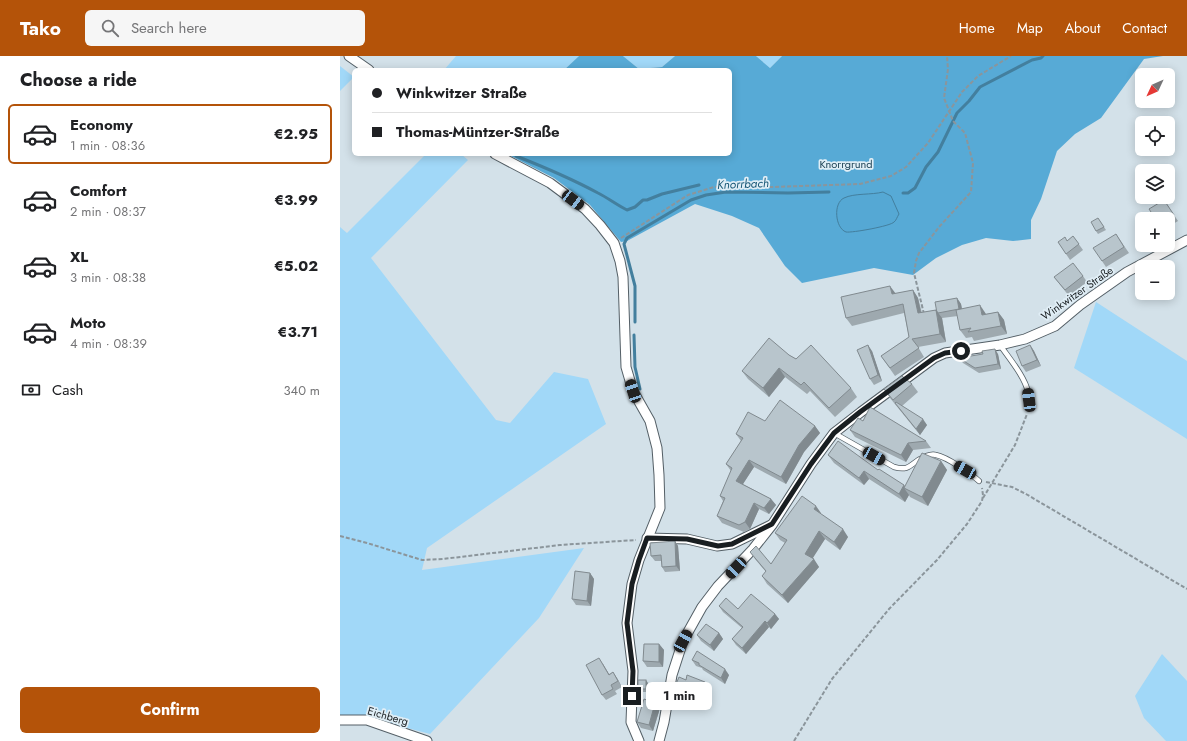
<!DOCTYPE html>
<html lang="en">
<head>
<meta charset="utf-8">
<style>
  :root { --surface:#fff; --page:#f6f6f6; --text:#202124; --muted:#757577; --line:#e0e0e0; --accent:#b45309 }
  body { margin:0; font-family:Jost,sans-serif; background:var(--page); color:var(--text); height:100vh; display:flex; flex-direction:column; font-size:15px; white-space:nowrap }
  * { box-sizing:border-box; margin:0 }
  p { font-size:13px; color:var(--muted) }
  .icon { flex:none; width:22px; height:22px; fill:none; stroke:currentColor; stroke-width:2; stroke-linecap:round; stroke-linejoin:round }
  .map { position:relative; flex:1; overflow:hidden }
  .drawer { display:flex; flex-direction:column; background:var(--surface); width:340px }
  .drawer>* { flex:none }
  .banner { position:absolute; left:12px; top:12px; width:380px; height:88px; border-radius:6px; box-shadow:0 2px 10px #0003; display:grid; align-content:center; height:88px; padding:0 20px; background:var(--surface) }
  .needle { width:26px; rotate:226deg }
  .fabs { position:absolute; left:795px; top:12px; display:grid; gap:8px }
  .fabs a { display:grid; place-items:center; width:40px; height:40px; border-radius:6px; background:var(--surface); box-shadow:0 2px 10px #0003; font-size:20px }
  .end { position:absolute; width:18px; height:18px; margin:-9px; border:5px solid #191e21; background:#fff; box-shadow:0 0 0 2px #fff }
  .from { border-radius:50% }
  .bubble { position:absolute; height:28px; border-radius:6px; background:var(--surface); box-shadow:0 2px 10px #0003; font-size:13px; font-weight:700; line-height:28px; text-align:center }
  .car { position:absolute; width:12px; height:24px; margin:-12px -6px; border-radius:5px; box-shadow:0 0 3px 1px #0007; background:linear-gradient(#222 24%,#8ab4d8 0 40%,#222 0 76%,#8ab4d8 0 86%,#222 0) }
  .banner b { display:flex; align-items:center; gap:14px; height:38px; font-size:15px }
  .banner b+b { border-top:1px solid var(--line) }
  .banner i { width:10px; height:10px; background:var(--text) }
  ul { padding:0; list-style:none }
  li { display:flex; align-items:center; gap:12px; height:60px; margin:0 8px 6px; padding:0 12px; border:2px solid transparent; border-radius:6px }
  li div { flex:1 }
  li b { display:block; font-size:15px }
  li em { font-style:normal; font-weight:700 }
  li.on { border-color:var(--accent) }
  li>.icon { width:36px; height:36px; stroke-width:1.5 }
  h2 { padding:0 20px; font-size:18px; line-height:48px }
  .pay { display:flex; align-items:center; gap:10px; height:44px; padding:0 20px; font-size:15px }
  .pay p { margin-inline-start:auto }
  .action { display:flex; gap:8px; margin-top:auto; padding:8px 20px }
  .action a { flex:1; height:46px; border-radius:6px; background:var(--accent); color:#fff; font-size:16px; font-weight:700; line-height:46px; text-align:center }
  header { display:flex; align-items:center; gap:24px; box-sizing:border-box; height:56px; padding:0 20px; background:var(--accent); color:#fff }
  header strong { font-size:19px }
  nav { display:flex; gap:22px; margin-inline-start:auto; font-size:14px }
  .search { width:280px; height:36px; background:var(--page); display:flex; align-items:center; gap:10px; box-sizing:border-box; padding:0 14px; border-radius:6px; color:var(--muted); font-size:15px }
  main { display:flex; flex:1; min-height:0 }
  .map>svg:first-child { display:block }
  .green { fill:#a1d8f8 }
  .forest { fill:#57aad6 }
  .water { fill:#55a8d4; stroke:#437f9e }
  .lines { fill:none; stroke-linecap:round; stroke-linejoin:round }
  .stream { stroke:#437f9e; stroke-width:3 }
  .lane-casing { stroke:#545f66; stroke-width:6 }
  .street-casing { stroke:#545f66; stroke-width:11 }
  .path { stroke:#8b959b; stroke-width:2; stroke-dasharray:4 2; stroke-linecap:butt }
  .lane { stroke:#fff; stroke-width:4.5 }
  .street { stroke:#fff; stroke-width:9 }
  .wall { fill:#9ea9af }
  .shaded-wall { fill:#818a8f }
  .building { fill:#b8c5cc; stroke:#818a8f }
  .route { stroke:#191e21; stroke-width:5 }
  .labels { text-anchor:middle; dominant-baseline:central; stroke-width:3.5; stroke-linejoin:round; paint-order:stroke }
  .park-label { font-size:11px; fill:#1c4154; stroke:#e0eef6 }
  .street-label { font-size:11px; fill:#191e21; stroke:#e0eef6 }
  .water-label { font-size:12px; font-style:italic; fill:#165675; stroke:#e0eef6 }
</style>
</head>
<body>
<header>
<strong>Tako</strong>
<div class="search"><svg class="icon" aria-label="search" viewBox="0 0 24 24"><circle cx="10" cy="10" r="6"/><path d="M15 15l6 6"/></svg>Search here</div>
<nav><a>Home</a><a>Map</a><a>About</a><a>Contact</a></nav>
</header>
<main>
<section class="drawer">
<h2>Choose a ride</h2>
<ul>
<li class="on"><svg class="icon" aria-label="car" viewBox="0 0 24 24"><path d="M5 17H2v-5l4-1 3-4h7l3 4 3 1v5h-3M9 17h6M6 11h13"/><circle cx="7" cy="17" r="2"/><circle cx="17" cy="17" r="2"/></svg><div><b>Economy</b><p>1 min · 08:36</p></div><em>€2.95</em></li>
<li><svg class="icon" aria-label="car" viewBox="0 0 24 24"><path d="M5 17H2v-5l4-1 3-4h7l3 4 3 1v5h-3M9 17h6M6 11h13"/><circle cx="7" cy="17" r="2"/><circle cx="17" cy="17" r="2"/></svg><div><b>Comfort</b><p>2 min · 08:37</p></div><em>€3.99</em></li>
<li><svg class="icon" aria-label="car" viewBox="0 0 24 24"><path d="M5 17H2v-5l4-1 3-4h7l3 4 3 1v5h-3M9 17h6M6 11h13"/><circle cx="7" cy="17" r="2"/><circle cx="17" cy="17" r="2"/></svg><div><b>XL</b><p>3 min · 08:38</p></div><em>€5.02</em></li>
<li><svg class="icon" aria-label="car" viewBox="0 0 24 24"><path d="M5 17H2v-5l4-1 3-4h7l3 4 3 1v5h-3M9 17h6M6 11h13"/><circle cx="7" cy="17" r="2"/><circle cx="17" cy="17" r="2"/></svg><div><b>Moto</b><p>4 min · 08:39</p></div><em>€3.71</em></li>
</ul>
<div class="pay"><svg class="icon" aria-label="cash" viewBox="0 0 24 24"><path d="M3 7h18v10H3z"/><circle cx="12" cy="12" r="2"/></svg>Cash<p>340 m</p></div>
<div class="action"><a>Confirm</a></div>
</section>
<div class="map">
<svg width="847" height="685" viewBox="0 0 847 685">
  <rect width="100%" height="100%" fill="#d3e1e9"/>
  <!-- green -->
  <g class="green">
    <polygon points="116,0 239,0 224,14 104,14"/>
    <polygon points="283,0 335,0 322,11 299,13"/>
    <polygon points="416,0 442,0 430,12"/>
    <polygon points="0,10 14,21 0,35"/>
    <polygon points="86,98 121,98 128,104 31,202 156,364 170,367 214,316 248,323 266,368 87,492 82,514 244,492 199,562 90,678 22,660 0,659 0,171 7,177"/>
    <polygon points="756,246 847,305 847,383 734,312"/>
    <polygon points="822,598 847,625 847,685 826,685 804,662 795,640"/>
  </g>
  <!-- forest -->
  <polygon class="forest" points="239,0 283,0 299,13 322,11 335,0 416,0 430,12 442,0 823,0 804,3 761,62 735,78 717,95 701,143 691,164 691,183 673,185 646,182 622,189 596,202 573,219 534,212 462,227 445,210 419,172 392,160 355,148 287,185 281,186 250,149 214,122 167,98 390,98 390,14 224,14"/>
  <!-- water -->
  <path class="water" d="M543 136 551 140 559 158C557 161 556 165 554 166 551 170 512 177 506 176 495 172 493 147 504 142 514 137 532 139 543 136Z"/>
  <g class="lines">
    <!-- stream -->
    <g class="stream">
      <path d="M176 100C204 111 232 123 258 137 268 142 277 149 287 154L295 151 303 144H307L322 138 359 129"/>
      <polyline points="563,137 568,137 575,132 586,111 598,96 617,57 629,45 640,31 692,4 701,2 703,0"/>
      <polyline points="295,266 295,230 284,188 287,182 351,144 366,139 386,136 448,137 489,136"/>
      <polyline points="294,279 295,311 300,333"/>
    </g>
    <defs>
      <g id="lane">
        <path d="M660 289C669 302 685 321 688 336 690 342 689 347 689 352"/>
        <path d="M494 377 554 411C571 416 571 406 584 401 587 399 593 398 596 399 607 401 630 417 639 425"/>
      </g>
      <g id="street">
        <polyline points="9,0 29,14"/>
        <polyline points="155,98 210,127 245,153 260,169 274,187 280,205 283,221 286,311 293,335 310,365 317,392 319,419 320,452 299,504 292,528 287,567 293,615 291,666 299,685"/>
        <polyline points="307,482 347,483 377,490 392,488 431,469"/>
        <polyline points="0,664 27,664 87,685"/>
        <polyline points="319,685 324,666 332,619 343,585 362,551 378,530 413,493 432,469 471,408 494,377 521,356 594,302 605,297 660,289 685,283 715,270 740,249 787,216 847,184"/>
      </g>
    </defs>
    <!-- lane casing -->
    <use href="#lane" class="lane-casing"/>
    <!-- street casing -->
    <use href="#street" class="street-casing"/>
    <!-- path -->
    <g class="path">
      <polyline points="281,182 348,139 374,131 402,130 432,131 520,128 551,120 566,111 588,87 622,36 638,20 671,0"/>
      <polyline points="584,258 574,217 576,205 579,197 599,171 631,136 633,107 625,77 613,65 604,42 608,13 607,0"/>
      <polyline points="646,426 672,431 686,438 847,533"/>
      <polyline points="643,442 675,389 687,358"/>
      <polyline points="0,480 27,487 82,504 103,503 220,489 296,484"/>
      <polyline points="454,685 492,623 549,553 597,504 627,468 642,445 643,439 642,432"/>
    </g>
    <!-- lane -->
    <use href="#lane" class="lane"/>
    <!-- street -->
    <use href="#street" class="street"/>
  </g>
  <!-- wall -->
  <g class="wall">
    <polygon points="824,144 838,165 828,171 828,163"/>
    <polygon points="758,162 766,174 758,178 756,175"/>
    <polygon points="776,178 789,197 766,211 762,205"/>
    <polygon points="733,180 743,194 730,204 718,186 727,185"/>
    <polygon points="743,220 747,226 729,240 714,221"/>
    <polygon points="573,234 578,242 582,257 596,254 617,242 621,248 622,253 646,258 658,256 664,264 667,278 634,285 632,281 626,282 620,274 618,260 602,262 606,286 578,291 584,301 555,320 541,300 569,281 564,257 512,270 506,262 555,238"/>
    <polygon points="690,289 694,295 701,310 686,316 682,310"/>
    <polygon points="532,295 542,325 534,329 530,323"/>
    <polygon points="658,298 661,313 639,317 623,307 619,302"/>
    <polygon points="449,299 511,332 517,341 495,361 470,335 467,338 445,321 429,341 408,323 402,315"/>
    <polygon points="572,328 578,336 562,350 587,369 580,379 550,342 544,333"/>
    <polygon points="425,365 475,370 480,377 464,396 446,428 414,411 403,428 431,443 436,449 429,458 419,453 410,473 404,476 382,467 377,460 383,445 380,440 391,415 386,408 401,385 396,378"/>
    <polygon points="523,365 586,385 591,392 573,394 566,406 515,381 510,374"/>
    <polygon points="488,399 538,414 565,430 601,405 607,414 588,450 570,441 569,439 565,446 529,423 524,429 494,407"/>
    <polygon points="481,457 481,458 508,481 500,494 485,483 472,502 479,511 448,547 427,528 422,520 426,516 415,503 410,496 431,508 445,487 440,484 435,477"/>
    <polygon points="335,485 338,490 340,515 325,516 322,511 321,505 315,505 311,500"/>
    <polygon points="250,517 254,523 251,550 236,549 232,543"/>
    <polygon points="379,550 398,553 435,558 439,563 431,573 429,571 406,598 396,589 392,583 402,572 383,556"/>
    <polygon points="379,577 383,583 374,595 361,585 357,579"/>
    <polygon points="319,588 324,594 323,611 307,611 303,605"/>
    <polygon points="352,604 389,619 385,628 363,614 362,612 356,610"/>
    <polygon points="263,608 269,618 273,616 282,631 275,635 277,638 266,644 262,639"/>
    <polygon points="308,627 308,636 300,636 298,633"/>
    <polygon points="369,631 364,648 339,639 334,633"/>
    <polygon points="315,647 320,652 313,675 301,672 297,666"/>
  </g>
  <!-- shaded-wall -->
  <g class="shaded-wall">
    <polygon points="550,230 556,238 552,238"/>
    <polygon points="573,234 578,242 583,266 578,257"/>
    <polygon points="617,242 621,248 623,259 619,253"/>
    <polygon points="640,249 646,258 642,259"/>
    <polygon points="596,254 602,262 606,286 600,278"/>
    <polygon points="658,256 664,264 667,278 661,270"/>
    <polygon points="528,289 532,295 542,325 538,319"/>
    <polygon points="690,289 694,295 701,310 697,304"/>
    <polygon points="655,293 658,298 661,313 658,308"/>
    <polygon points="439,312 445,321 429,341 423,332"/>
    <polygon points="583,363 587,369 580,379 576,373"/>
    <polygon points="475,370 480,377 464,396 446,428 441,421 459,389"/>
    <polygon points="568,387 573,394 566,406 561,399"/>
    <polygon points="409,404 414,411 401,431 396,425"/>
    <polygon points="601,405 607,414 588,450 582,441"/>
    <polygon points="524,415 529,423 524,429 519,422"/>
    <polygon points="564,429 567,434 564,432 569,439 565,446 559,438"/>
    <polygon points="431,443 436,449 429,458 424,452"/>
    <polygon points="414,447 419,453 410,473 405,466"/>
    <polygon points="476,450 481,457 479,460 474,453"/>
    <polygon points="503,473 508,481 500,494 494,486"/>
    <polygon points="479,475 485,483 471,505 465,498"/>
    <polygon points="335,485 338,490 340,515 336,510"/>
    <polygon points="474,503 479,511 448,547 442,539"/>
    <polygon points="250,517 254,523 251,550 247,545"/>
    <polygon points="435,558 439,563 431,573 427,567"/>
    <polygon points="425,565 429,571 406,598 402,592"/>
    <polygon points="379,577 383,583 374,595 370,589"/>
    <polygon points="319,588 324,594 323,611 319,606"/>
    <polygon points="259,602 263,608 273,625 269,619"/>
    <polygon points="385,613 389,619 385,628 381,622"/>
    <polygon points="273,616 277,622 282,631 278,625"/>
    <polygon points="306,624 308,627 308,636 306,633"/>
    <polygon points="365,626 369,631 364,648 359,642"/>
    <polygon points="315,647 320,652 313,675 309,669"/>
  </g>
  <!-- building -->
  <g class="building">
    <polygon points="824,144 834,159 828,163 814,163 810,157 811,156 809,153"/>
    <polygon points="758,162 764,171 756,175 751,166"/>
    <polygon points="776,178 784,191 762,205 753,192"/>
    <polygon points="733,180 739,188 726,198 718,186 725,181 727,185"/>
    <polygon points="733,207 743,220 725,234 714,221"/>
    <polygon points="550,230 552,238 573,234 578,257 596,254 600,278 572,283 579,292 550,312 541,300 569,281 563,248 506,262 501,241"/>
    <polygon points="617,242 619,253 598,257 596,254 597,257 595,246"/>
    <polygon points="640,249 642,259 658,256 661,270 628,276 631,272 620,274 616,254"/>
    <polygon points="429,282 449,299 456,303 471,289 511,332 489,352 464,326 461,329 439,312 423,332 402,315"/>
    <polygon points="528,289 538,319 530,323 517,294"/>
    <polygon points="690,289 697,304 682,310 676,295"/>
    <polygon points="655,293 658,308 635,312 619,302 643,298 642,295"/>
    <polygon points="562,320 572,328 553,344 544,333"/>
    <polygon points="440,344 475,370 459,389 441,421 409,404 396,425 431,443 424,452 414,447 405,466 399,469 377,460 385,442 380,440 392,412 386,408 403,382 396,378 408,356 425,365"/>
    <polygon points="556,346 583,363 576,373 555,347"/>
    <polygon points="530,351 586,385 568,387 561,399 510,374 518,362 523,365"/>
    <polygon points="498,385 538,414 539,413 564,429 559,438 524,415 519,422 488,399"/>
    <polygon points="582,397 601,405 582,441 564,432"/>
    <polygon points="462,440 476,450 474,453 503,473 494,486 479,475 465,498 474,503 442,539 422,520 426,515 410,496 416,490 431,508 447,484 435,477"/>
    <polygon points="335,485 336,510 322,511 321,499 311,500 310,487"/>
    <polygon points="235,515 250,517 247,545 232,543"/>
    <polygon points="411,538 435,558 427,567 425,565 402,592 392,583 403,571 379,550 386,542 398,553"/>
    <polygon points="366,568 379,577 370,589 357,579"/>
    <polygon points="304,588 319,588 319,606 303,605"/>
    <polygon points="357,595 385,613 381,622 359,609 359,607 352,604"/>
    <polygon points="259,602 269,619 273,616 278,625 271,629 273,633 262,639 246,609"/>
    <polygon points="347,619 365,626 359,642 334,633 339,621 346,624"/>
    <rect x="298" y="624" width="8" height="9"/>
    <polygon points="304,643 315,647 309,669 297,666"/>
  </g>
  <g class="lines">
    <!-- route -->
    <polyline class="route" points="292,640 293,615 287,567 292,528 299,504 307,482 347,483 378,490 392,488 432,468 471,408 494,377 520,356 594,302 605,297 621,295"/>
  </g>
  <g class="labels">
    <!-- park labels -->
    <g class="park-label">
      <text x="506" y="108">Knorrgrund</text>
    </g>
    <!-- street labels -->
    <g class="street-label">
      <text transform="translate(737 237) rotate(-35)">Winkwitzer Straße</text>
      <text transform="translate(48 660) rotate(16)">Eichberg</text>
    </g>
    <!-- water labels -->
    <g class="water-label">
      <text transform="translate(403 128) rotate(-2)">Knorrbach</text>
    </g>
  </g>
</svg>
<div class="fabs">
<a><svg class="needle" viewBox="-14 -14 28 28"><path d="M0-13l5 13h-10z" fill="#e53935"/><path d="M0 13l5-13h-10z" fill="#757577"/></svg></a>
<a><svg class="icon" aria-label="locate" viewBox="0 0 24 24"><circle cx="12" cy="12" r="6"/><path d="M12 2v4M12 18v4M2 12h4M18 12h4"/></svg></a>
<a><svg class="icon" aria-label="layers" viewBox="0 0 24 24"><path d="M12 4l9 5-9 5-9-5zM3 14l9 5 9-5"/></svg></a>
<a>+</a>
<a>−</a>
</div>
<i class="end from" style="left:621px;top:295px"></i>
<i class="end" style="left:292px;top:640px"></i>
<div class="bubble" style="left:306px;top:626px;width:66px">1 min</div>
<i class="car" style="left:233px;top:144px;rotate:127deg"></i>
<i class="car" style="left:293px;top:335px;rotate:342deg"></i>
<i class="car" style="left:689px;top:344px;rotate:353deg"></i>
<i class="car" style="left:534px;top:400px;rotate:119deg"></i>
<i class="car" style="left:625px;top:414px;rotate:299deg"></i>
<i class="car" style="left:396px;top:512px;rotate:223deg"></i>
<i class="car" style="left:343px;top:585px;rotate:29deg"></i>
<div class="banner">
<b><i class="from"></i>Winkwitzer Straße</b>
<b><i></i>Thomas-Müntzer-Straße</b>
</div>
</div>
</main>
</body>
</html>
